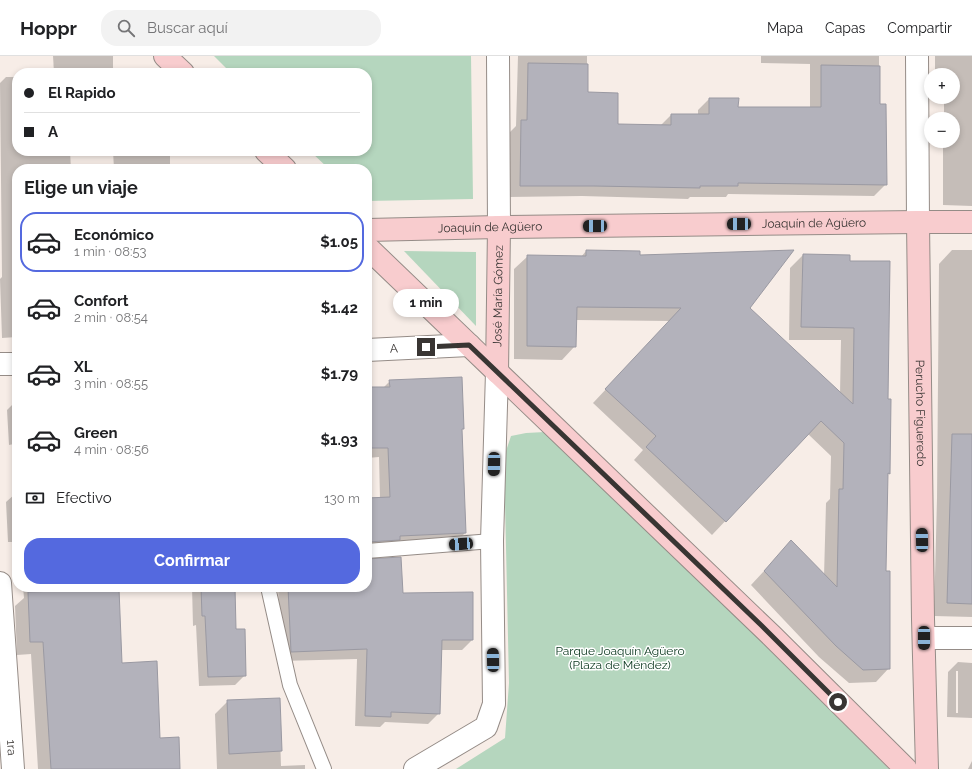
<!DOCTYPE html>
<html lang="es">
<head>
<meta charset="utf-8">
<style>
  :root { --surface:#fff; --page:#f2f2f2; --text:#202124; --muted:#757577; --line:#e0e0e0; --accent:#5469df }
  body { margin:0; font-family:Raleway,sans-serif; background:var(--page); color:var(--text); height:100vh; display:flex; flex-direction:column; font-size:15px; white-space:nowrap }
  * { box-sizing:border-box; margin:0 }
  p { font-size:13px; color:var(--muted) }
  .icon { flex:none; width:22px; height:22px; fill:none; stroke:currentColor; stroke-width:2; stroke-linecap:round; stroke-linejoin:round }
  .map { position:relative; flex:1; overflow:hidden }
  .panel { position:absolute; left:12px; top:108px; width:360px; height:428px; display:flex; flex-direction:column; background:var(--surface); border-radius:16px; box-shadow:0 2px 6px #0003 }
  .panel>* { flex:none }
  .banner { position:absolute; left:12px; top:12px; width:360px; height:88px; border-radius:16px; box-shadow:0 2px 6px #0003; display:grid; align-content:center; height:88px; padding:0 12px; background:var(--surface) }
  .buttons { position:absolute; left:924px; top:12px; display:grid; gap:8px }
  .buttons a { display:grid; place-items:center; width:36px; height:36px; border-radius:50%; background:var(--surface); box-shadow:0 2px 6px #0003; font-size:20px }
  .end { position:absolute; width:18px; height:18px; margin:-9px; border:5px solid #393533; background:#fff; box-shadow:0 0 0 2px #fff }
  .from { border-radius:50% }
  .bubble { position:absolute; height:28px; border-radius:14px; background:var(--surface); box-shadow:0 2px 6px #0003; font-size:13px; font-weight:700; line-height:28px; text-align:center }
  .car { position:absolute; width:12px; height:24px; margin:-12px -6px; border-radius:5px; box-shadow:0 0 3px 1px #0007; background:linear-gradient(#222 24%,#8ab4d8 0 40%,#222 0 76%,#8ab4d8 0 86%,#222 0) }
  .banner b { display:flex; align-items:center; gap:14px; height:38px; font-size:15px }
  .banner b+b { border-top:1px solid var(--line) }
  .banner i { width:10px; height:10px; background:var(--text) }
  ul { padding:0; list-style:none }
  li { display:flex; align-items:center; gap:12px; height:60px; margin:0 8px 6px; padding:0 4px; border:2px solid transparent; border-radius:16px }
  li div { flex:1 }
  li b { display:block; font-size:15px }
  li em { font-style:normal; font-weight:700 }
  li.selected { border-color:var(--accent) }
  li>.icon { width:36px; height:36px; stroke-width:1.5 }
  h2 { padding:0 12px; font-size:18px; line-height:48px }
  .pay { display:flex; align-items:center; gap:10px; height:44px; padding:0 12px; font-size:15px }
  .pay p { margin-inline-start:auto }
  .action { display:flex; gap:8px; margin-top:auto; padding:8px 12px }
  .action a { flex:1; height:46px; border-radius:16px; background:var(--accent); color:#fff; font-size:16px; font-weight:700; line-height:46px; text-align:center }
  header { display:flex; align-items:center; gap:24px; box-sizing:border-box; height:56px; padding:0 20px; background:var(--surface); border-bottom:1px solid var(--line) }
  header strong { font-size:19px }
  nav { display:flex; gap:22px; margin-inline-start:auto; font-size:14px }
  .search { width:280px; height:36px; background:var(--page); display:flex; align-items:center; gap:10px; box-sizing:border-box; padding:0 14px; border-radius:16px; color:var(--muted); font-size:15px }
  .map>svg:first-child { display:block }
  .green { fill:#b5d6be }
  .shadow { fill:#0003; fill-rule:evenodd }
  .building { fill:#b3b2bb; stroke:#9a99a2 }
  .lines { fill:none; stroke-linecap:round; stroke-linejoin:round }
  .lane-casing { stroke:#958c87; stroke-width:16 }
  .street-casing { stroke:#958c87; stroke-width:24 }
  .secondary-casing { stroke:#958c87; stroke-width:24 }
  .lane { stroke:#fff; stroke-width:14 }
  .street { stroke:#fff; stroke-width:22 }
  .secondary { stroke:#f8ccce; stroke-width:22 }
  .route { stroke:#393533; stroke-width:5 }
  .labels { text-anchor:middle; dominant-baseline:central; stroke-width:3; stroke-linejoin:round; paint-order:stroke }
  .street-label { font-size:12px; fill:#393533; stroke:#fff }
  .park-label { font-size:12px; fill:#06331a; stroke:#fff }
</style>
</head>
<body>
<header>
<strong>Hoppr</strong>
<div class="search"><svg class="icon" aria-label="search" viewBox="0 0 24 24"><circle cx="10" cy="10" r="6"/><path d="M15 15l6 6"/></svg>Buscar aquí</div>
<nav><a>Mapa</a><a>Capas</a><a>Compartir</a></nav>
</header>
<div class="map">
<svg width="972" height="713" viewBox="0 0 972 713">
  <rect width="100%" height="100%" fill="#f7ede7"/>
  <!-- green -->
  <g class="green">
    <polygon points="214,0 471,0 473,143 367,145 367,113 329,113 310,95 367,95 367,17 231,17"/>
    <polygon points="404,195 476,196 476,270"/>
    <polygon points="545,376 675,500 889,713 456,713 505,682 509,627 504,401 511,380 526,377"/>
  </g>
  <!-- shadow -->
  <g class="shadow">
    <polygon points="53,0 113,0 113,17 54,17"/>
    <polygon points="518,0 587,0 587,37 617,69 660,70 671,59 698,59 698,54 709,43 737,52 810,52 810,8 761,7 761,0 879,0 879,49 886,128 874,140 728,138 726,141 690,141 688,143 582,140 509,141 510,76 516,70"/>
    <polygon points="935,0 972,0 972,150 943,149 943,85 953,85 953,63 944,63 944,45 935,45 935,41 953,41 953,19 935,19"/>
    <polygon points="6,21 17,21 17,95 70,95 71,113 17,113 17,281 2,282 0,223 2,221 0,27"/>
    <polygon points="113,95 170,95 170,110 219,108 220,113 114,113"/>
    <polygon points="952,194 972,194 972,561 934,560 937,442 939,208"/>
    <polygon points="586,195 639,200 748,252 840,338 841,284 789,284 790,212 803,199 849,206 887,344 889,417 887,419 885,516 889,612 876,626 849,627 819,601 751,529 791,486 824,520 826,447 830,443 831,400 808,378 712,479 634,404 643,394 593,347 670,265 575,264 575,290 562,304 514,303 514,213 528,200 581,201"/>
    <polygon points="390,325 463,372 461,374 465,477 455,487 367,496 367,443 380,443 379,401 367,402 367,333 383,332"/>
    <polygon points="17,344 17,486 8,486 6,446 16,437 14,388 9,389 7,354"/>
    <polygon points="367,504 402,538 472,584 462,594 440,594 439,657 428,668 385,666 380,671 355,670 357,603 281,605 278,531 367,531"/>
    <polygon points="23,531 105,531 121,608 159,683 179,713 38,713 31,598 17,599 15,550 24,542"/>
    <polygon points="192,531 234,531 235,574 245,619 235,629 199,630 196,569 193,570"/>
    <path d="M958 606 972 607V662L947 661 948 616ZM956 615H958V657H956Z"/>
    <polygon points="279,643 281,710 305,709 305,713 205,713 217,713 215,658 228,645"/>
    <polygon points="972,705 972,713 968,713"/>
  </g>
  <!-- building -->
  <g class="building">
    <polygon points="528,7 588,8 588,36 618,37 618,68 671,69 671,58 709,58 709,42 739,42 738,51 821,51 821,9 880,10 880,48 886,48 887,129 738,127 738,130 700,130 700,132 594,130 520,130 521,64 527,64"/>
    <polygon points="586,194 640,195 640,199 794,194 750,252 853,348 854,272 801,271 803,198 850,199 850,205 890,205 888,343 891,343 890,418 888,417 886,515 890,515 890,613 863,614 836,590 764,515 791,484 837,531 839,433 843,433 844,387 821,365 726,466 646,391 656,380 605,333 681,252 577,251 576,291 527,290 527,199 586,200"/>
    <polygon points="462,321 464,373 462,373 466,477 400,480 400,484 367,486 367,442 390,441 388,392 367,392 367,331 390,331 389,324"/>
    <polygon points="952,378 972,378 972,548 947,547"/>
    <polygon points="401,501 403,537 473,536 473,584 442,584 440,658 391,656 391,661 365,660 367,593 291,596 288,531 367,531 367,503"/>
    <polygon points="201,531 235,531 236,573 245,573 246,620 208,621 205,560 202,560"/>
    <polygon points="119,533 122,607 157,605 160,682 179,681 180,713 51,713 43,586 30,586 28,536"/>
    <polygon points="280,642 282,695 229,698 227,644"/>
  </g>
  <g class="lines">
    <defs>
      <g id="lane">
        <polyline points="367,495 492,485"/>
        <polyline points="268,531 290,629 324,713"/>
      </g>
      <g id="street">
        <polyline points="498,0 499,171"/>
        <polyline points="917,0 918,166"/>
        <path id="s1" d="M367 294 469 289"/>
        <polyline points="0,308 17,308"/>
        <path id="s2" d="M0 527 13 713"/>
        <polyline points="924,582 972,582"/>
        <polyline points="415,713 486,671 494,648 492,485 497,316"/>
      </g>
      <g id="secondary">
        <polyline points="165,0 183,17"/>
        <polyline points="266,95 285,113"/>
        <path id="s3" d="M918 166 923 563 927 713"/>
        <path id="s4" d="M367 174 499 171 918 166H972"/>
        <polyline points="367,191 772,580 906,713"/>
        <path id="s5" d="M497 316 499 171"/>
      </g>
    </defs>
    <!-- lane casing -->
    <use href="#lane" class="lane-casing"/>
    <!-- street casing -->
    <use href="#street" class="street-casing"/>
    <!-- secondary casing -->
    <use href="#secondary" class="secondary-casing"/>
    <!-- lane -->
    <use href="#lane" class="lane"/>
    <!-- street -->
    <use href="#street" class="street"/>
    <!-- secondary -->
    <use href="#secondary" class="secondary"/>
  </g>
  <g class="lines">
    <!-- route -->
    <polyline class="route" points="426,291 469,289 761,569 838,646"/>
  </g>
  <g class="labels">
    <!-- street labels -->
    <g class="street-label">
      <text stroke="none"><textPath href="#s4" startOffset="447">Joaquín de Agüero</textPath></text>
      <text stroke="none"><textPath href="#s4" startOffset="123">Joaquín de Agüero</textPath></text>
      <text stroke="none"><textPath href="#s5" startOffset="76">José María Gómez</textPath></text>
      <text stroke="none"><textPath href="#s1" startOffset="27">A</textPath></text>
      <text stroke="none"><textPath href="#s3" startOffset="191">Perucho Figueredo</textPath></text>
      <text stroke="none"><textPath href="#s2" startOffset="165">1ra</textPath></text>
    </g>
    <!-- park labels -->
    <g class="park-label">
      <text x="620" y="595">Parque Joaquín Agüero<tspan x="620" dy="14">(Plaza de Méndez)</tspan></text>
    </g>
  </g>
</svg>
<div class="buttons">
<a>+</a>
<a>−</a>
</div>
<i class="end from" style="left:838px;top:646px"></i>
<i class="end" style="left:426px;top:291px"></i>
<div class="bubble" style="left:393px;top:233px;width:66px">1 min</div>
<i class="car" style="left:739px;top:168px;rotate:269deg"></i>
<i class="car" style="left:595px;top:170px;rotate:269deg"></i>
<i class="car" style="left:494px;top:408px;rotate:181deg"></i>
<i class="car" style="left:922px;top:484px;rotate:359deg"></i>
<i class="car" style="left:461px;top:488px;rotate:266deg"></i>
<i class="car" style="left:924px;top:582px;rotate:180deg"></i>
<i class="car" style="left:493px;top:604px;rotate:359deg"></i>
<div class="banner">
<b><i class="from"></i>El Rapido</b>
<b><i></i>A</b>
</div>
<section class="panel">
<h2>Elige un viaje</h2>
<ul>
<li class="selected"><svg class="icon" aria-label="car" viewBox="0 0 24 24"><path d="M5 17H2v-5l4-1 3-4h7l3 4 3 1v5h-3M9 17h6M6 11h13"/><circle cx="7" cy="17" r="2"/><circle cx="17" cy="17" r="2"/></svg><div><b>Económico</b><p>1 min · 08:53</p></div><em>$1.05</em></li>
<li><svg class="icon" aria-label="car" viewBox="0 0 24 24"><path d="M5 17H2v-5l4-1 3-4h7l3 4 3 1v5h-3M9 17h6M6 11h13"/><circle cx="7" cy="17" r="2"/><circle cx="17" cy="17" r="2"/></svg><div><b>Confort</b><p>2 min · 08:54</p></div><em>$1.42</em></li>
<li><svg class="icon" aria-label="car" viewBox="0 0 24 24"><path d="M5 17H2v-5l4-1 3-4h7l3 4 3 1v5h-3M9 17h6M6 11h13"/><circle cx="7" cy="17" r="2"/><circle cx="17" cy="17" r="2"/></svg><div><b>XL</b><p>3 min · 08:55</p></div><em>$1.79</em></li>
<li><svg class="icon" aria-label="car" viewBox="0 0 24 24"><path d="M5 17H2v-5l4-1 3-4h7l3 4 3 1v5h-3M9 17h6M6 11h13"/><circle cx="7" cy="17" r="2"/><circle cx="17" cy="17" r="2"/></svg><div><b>Green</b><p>4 min · 08:56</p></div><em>$1.93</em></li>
</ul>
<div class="pay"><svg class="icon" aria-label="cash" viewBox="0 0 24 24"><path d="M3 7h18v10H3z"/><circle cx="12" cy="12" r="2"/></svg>Efectivo<p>130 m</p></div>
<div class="action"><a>Confirmar</a></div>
</section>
</div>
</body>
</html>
